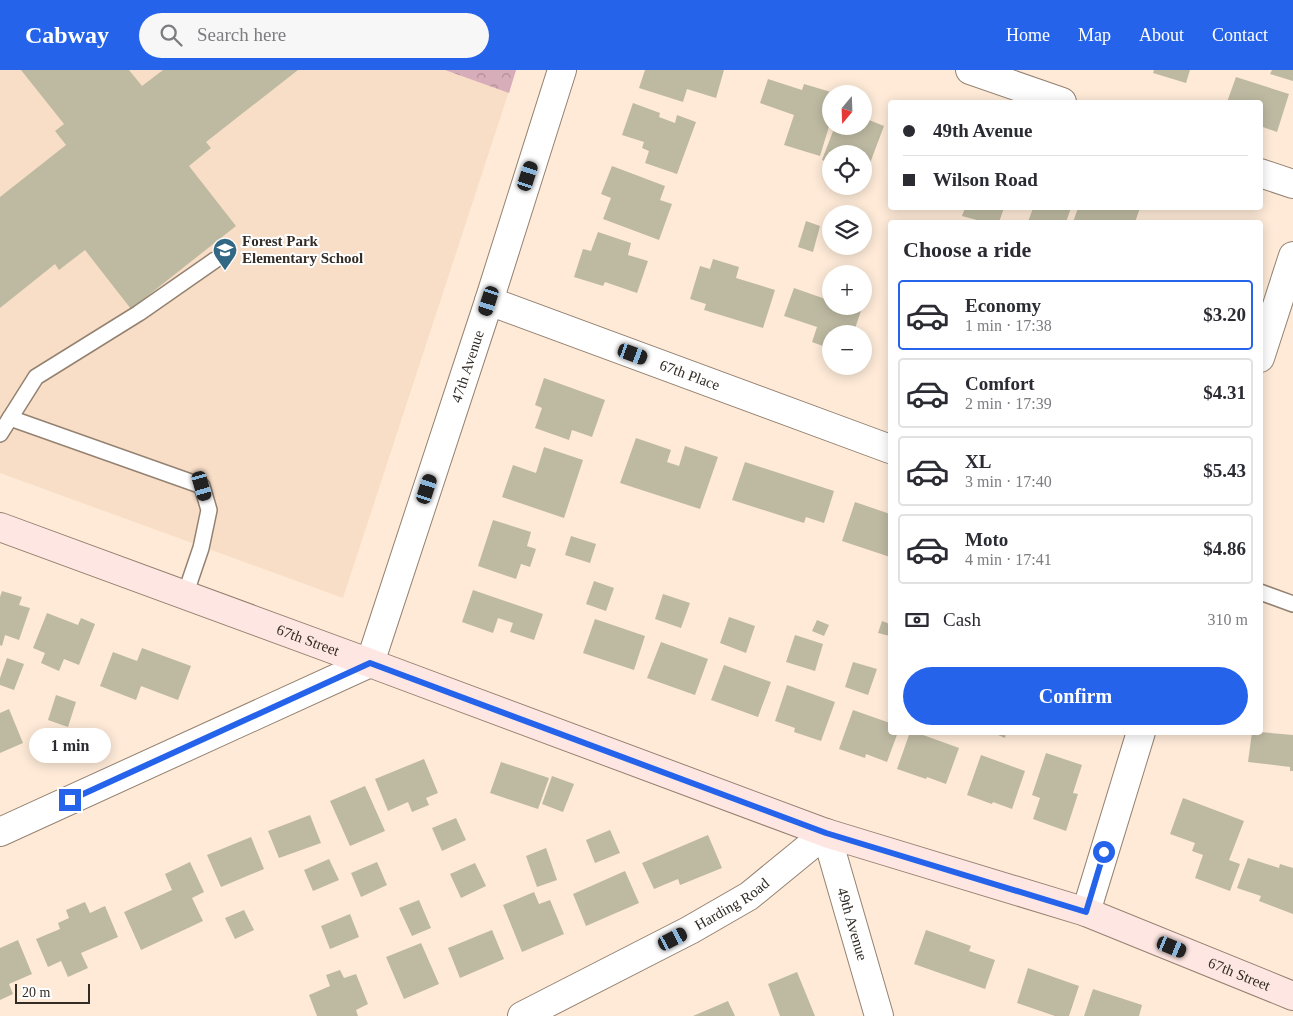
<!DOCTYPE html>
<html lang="en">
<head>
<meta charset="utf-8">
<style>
  :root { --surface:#fff; --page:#f7f7f7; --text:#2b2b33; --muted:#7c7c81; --line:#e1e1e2; --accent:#2563eb }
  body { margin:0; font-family:Georgia,serif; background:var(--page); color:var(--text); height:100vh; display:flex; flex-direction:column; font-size:19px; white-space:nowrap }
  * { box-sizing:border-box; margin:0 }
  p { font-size:16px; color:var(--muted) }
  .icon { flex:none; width:28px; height:28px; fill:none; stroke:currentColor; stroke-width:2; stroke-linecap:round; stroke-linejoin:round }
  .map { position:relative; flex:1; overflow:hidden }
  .details { position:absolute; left:888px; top:150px; width:375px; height:515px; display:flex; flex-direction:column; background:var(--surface); border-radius:5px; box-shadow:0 2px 12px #0003 }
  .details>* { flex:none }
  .banner { position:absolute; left:888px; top:30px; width:375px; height:110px; border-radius:5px; box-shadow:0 2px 12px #0003; display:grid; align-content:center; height:110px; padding:0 15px; background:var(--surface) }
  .needle { width:32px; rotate:199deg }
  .controls { position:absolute; left:822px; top:15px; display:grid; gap:10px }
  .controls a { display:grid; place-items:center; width:50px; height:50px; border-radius:50%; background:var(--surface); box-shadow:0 2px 12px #0003; font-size:25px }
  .scale { position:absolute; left:15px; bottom:12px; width:75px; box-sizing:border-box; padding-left:5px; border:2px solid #332c25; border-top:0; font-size:14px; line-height:18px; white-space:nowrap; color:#332c25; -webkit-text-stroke:4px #fff; paint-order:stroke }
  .end { position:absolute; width:22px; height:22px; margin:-11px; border:6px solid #2563eb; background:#fff; box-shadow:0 0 0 2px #fff }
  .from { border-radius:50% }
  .bubble { position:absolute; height:35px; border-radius:18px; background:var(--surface); box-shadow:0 2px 12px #0003; font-size:16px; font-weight:700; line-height:35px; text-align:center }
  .car { position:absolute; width:15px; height:30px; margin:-15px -8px; border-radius:6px; box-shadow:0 0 4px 1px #0007; background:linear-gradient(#222 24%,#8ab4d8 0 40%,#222 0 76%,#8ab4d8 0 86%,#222 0) }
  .banner b { display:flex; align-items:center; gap:18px; height:48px; font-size:19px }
  .banner b+b { border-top:1px solid var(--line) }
  .banner i { width:12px; height:12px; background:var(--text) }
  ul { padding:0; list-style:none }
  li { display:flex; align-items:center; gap:15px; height:70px; margin:0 10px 8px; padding:0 5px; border:2px solid var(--line); border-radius:5px }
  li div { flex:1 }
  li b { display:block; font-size:19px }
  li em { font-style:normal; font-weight:700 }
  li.current { border-color:var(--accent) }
  li>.icon { width:45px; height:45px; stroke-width:1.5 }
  h2 { padding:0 15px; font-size:22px; line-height:60px }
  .pay { display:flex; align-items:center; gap:12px; height:55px; padding:0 15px; font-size:19px }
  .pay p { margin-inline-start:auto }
  .button { display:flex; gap:10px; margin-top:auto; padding:10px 15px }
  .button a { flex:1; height:58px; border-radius:30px; background:var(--accent); color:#fff; font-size:20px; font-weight:700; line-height:58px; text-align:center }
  header { display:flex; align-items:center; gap:30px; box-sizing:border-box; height:70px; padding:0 25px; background:var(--accent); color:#fff }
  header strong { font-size:24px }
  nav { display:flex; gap:28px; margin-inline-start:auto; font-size:18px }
  .search { width:350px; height:45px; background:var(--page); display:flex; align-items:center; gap:12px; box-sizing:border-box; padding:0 18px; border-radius:28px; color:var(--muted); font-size:19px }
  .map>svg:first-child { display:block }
  .built { fill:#f8dec7 }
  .park { fill:url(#park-crowns) }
  .building { fill:#bebaa2 }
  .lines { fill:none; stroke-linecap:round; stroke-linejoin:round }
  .lane-casing { stroke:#948271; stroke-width:18 }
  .street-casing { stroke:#948271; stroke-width:30 }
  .secondary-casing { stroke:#948271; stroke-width:30 }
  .lane { stroke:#fff; stroke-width:15 }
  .street { stroke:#fff; stroke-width:28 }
  .secondary { stroke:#fee7e2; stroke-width:28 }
  .route { stroke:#2563eb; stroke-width:6 }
  .labels { text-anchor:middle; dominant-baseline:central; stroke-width:4; stroke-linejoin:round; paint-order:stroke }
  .poi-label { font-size:15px; font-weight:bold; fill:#332c25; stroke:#fff; text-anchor:start }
  .street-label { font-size:15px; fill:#332c25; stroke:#fff }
</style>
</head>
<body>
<header>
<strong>Cabway</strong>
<div class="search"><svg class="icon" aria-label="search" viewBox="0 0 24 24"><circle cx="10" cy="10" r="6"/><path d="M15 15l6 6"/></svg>Search here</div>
<nav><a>Home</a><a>Map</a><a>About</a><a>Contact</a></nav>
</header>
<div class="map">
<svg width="1293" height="946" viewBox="0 0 1293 946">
  <defs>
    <pattern id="park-crowns" width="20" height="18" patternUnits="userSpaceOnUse" patternTransform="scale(1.25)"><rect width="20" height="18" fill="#d7adba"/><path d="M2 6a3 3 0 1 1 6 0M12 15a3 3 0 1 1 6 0" fill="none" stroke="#af8d97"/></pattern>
  </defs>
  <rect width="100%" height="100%" fill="#feead7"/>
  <!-- built -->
  <polygon class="built" points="0,0 516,0 343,528 0,403"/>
  <!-- park -->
  <polygon class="park" points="445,0 516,0 509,23"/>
  <!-- building -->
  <g class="building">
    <polygon points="21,0 129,0 142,16 163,0 298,0 206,72 211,78 189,96 236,156 131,239 85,180 59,200 55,194 0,238 0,127 66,75 55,61 64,54"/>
    <polygon points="645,0 724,0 716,28 687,19 683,32 639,18"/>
    <polygon points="1154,0 1190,0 1186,13 1153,3"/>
    <polygon points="1272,0 1293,0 1293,11 1270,4"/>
    <polygon points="1236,7 1289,24 1277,62 1260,56 1260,32 1227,32"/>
    <polygon points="768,9 802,20 804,14 831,22 831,50 820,86 784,75 794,45 760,33"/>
    <polygon points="633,33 660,43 659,47 675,53 677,45 696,52 677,104 645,93 649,81 642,78 644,72 622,65"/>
    <polygon points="864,48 884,56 864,109 864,84 831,84 831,94 822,90 835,56 864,56"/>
    <polygon points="612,96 665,116 660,130 672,134 659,170 603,149 611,128 601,124"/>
    <polygon points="965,138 1004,138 999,152 984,152 962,146"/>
    <polygon points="1033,138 1071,138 1066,152 1028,152"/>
    <polygon points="1078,138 1140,138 1135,152 1073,152"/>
    <polygon points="806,151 820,156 813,182 798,177"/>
    <polygon points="598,162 631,173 628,185 648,191 637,223 605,212 603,216 574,207 583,179 591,181"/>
    <polygon points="713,189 739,197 736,208 775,220 763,258 704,240 706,234 690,229 700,196 710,199"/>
    <polygon points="794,218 831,231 831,236 848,236 861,241 853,264 831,264 831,279 812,272 817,257 784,246"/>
    <polygon points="544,308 605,330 592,367 572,360 569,370 535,358 542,338 535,335"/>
    <polygon points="636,368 671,380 667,392 679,396 685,376 718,387 700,439 620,413"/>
    <polygon points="544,377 583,390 564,448 502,427 513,395 536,403"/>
    <polygon points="745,392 834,421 824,453 806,447 804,453 732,430"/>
    <polygon points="855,432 890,444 890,487 842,471"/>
    <polygon points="493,450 531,462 527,476 536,479 530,497 521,494 516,509 478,496"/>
    <polygon points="571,466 596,474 590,493 565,485"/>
    <polygon points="594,511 614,518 606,541 586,534"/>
    <polygon points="473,520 543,544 534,570 510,562 513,553 498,548 493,563 462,552"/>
    <polygon points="2,521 22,527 19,535 30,538 19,570 5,565 2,576 0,575 0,527"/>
    <polygon points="663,524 690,533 681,558 655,549"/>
    <polygon points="47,543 78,555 81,548 95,554 79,595 64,589 59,601 41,593 45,583 33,578"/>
    <polygon points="729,547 755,556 746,583 720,573"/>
    <polygon points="595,549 645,566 634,600 583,583"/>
    <polygon points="817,550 829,555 824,566 812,561"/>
    <polygon points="882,551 890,554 890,566 878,563"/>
    <polygon points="795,565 823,574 815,601 786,592"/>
    <polygon points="661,572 708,589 695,625 647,608"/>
    <polygon points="142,578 191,596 178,630 141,616 136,630 100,616 113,582 137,591"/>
    <polygon points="7,588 24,594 14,620 0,615 0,608"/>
    <polygon points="853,592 877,599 868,625 845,617"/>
    <polygon points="724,595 771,612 758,647 711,630"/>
    <polygon points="787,615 835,632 821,671 794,662 795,658 775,651"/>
    <polygon points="56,625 76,632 68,657 48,650"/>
    <polygon points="9,639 23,673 0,683 0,643"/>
    <polygon points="853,640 890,653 890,662 898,662 887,692 866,684 865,688 839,679"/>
    <polygon points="910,662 915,662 959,678 946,714 927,707 926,709 897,699"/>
    <polygon points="991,662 1006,662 1005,668"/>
    <polygon points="1252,662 1260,662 1293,665 1293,701 1290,701 1290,697 1248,692"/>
    <polygon points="1046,683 1082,695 1073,723 1078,724 1066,761 1033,749 1040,728 1032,725"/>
    <polygon points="981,685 1025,701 1012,739 993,732 992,734 967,725"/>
    <polygon points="424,689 438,723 426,728 429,735 412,742 408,732 388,741 375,709"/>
    <polygon points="501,692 549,708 538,739 490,723"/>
    <polygon points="552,706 574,714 563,742 542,734"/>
    <polygon points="365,716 385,761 350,776 330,731"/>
    <polygon points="1183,728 1244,751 1229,790 1240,794 1230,821 1195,808 1203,785 1192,781 1195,773 1170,764"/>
    <polygon points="310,745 321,773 279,788 268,761"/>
    <polygon points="456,748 466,770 442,781 432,758"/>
    <polygon points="610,760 620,783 595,793 586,770"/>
    <polygon points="708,765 722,798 680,815 678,809 654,819 642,793"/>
    <polygon points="251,767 264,799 221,817 207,785"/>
    <polygon points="546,778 557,810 537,817 526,786"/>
    <polygon points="1248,788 1279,798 1280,794 1293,798 1293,844 1259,831 1261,826 1237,818"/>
    <polygon points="329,789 339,810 313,821 304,800"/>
    <polygon points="190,792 204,822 192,828 203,851 141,880 124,842 172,820 165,804"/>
    <polygon points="377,792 387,815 361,827 351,803"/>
    <polygon points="475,793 486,816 461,828 450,804"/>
    <polygon points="625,801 639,833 586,856 573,824"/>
    <polygon points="534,822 539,834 550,830 564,864 522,882 503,835"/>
    <polygon points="419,830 431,858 412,866 399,838"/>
    <polygon points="85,832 90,843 105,836 118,867 81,883 88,898 68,907 61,891 48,897 36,869 60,859 58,853 69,848 66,840"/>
    <polygon points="244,840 254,860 235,869 225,848"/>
    <polygon points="350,844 359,867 330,879 321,856"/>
    <polygon points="492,860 504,889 460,908 448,878"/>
    <polygon points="926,860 971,876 969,881 995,890 985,919 914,894"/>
    <polygon points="18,870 32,904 9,914 13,924 0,930 0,878"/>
    <polygon points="421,873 439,914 404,929 386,887"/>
    <polygon points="1028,898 1079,916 1069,946 1055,946 1017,933"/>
    <polygon points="340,900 344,908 356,904 368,934 356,940 358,946 317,946 309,925 330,916 326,905"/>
    <polygon points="797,902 815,946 780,946 768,914"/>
    <polygon points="1093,919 1142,935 1139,946 1084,946"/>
    <polygon points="728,931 735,946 693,946"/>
  </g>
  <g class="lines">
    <defs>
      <g id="lane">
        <polyline points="10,348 202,416 209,440 201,478 185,525"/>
        <polyline points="0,364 36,307 139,243 215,190"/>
        <polyline points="1260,522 1293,534"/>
      </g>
      <g id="street">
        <polyline points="970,0 1062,32"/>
        <polyline points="1260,103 1293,114"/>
        <path id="s1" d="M489 231 890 379"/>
        <polyline points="1260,288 1293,186"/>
        <path id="s2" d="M0 762 370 593 489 231 562 0"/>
        <polyline points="1086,842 1141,662"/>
        <path id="s3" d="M522 946 690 860 749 826 826 763 879 946"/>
      </g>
      <g id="secondary">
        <path id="s4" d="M0 457 370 593 826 763 1086 842 1293 926"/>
      </g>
    </defs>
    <!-- lane casing -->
    <use href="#lane" class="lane-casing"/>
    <!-- street casing -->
    <use href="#street" class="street-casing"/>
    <!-- secondary casing -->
    <use href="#secondary" class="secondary-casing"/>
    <!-- lane -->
    <use href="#lane" class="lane"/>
    <!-- street -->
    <use href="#street" class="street"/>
    <!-- secondary -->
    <use href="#secondary" class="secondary"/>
  </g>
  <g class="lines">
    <!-- route -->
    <polyline class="route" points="70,730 370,593 826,763 1086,842 1104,782"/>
  </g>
  <!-- icons -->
  <defs>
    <symbol id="school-pin" viewBox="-11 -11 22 30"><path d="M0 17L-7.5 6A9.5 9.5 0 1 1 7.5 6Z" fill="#336884" stroke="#fff"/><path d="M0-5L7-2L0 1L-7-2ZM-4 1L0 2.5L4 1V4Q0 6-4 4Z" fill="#fff"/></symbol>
  </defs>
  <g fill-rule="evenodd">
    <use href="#school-pin" x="211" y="166" width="28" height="38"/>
  </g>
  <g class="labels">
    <!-- poi labels -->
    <g class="poi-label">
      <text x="242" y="171">Forest Park<tspan x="242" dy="17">Elementary School</tspan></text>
    </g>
    <!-- street labels -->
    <g class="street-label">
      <text stroke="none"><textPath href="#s2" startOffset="719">47th Avenue</textPath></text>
      <text stroke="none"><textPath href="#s1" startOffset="214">67th Place</textPath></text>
      <text stroke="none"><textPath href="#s4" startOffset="328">67th Street</textPath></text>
      <text stroke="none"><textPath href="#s3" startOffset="238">Harding Road</textPath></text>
      <text stroke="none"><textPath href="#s3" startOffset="451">49th Avenue</textPath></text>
      <text stroke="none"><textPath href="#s4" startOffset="1318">67th Street</textPath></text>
    </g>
  </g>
</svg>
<div class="controls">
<a><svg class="needle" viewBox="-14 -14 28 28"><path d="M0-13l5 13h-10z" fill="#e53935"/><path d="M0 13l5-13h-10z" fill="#7c7c81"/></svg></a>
<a><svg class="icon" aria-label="locate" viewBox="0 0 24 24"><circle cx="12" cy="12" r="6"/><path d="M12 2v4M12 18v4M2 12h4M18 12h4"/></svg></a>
<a><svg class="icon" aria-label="layers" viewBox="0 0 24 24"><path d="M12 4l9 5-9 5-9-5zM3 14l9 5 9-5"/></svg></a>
<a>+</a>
<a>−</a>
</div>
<div class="scale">20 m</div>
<i class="end from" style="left:1104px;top:782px"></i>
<i class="end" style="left:70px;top:730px"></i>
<div class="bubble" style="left:29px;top:658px;width:82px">1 min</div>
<i class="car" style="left:528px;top:106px;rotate:18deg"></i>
<i class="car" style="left:489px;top:231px;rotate:198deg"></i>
<i class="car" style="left:633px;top:284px;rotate:110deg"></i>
<i class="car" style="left:202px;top:416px;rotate:164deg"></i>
<i class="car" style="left:427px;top:419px;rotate:18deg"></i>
<i class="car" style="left:673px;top:869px;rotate:63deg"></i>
<i class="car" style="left:1172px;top:877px;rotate:112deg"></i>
<div class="banner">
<b><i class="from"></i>49th Avenue</b>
<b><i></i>Wilson Road</b>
</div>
<section class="details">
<h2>Choose a ride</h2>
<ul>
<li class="current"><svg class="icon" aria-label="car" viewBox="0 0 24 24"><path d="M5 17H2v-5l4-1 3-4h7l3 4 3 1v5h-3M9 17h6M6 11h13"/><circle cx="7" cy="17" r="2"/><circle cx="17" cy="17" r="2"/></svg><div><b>Economy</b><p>1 min · 17:38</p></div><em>$3.20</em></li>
<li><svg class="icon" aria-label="car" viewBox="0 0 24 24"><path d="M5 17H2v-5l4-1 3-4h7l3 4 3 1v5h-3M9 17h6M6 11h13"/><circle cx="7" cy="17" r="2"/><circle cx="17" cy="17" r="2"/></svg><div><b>Comfort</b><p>2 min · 17:39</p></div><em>$4.31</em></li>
<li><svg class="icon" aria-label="car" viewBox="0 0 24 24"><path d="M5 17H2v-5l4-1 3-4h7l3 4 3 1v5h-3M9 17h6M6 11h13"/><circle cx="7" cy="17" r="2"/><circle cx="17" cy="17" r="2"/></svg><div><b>XL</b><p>3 min · 17:40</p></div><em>$5.43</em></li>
<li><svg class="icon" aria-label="car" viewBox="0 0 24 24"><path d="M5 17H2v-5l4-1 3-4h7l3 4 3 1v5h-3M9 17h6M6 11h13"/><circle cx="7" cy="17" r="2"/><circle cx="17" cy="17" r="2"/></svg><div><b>Moto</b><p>4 min · 17:41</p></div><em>$4.86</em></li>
</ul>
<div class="pay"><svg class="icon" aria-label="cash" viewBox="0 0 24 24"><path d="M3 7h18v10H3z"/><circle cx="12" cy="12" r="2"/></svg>Cash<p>310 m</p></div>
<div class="button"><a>Confirm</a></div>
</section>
</div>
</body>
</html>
